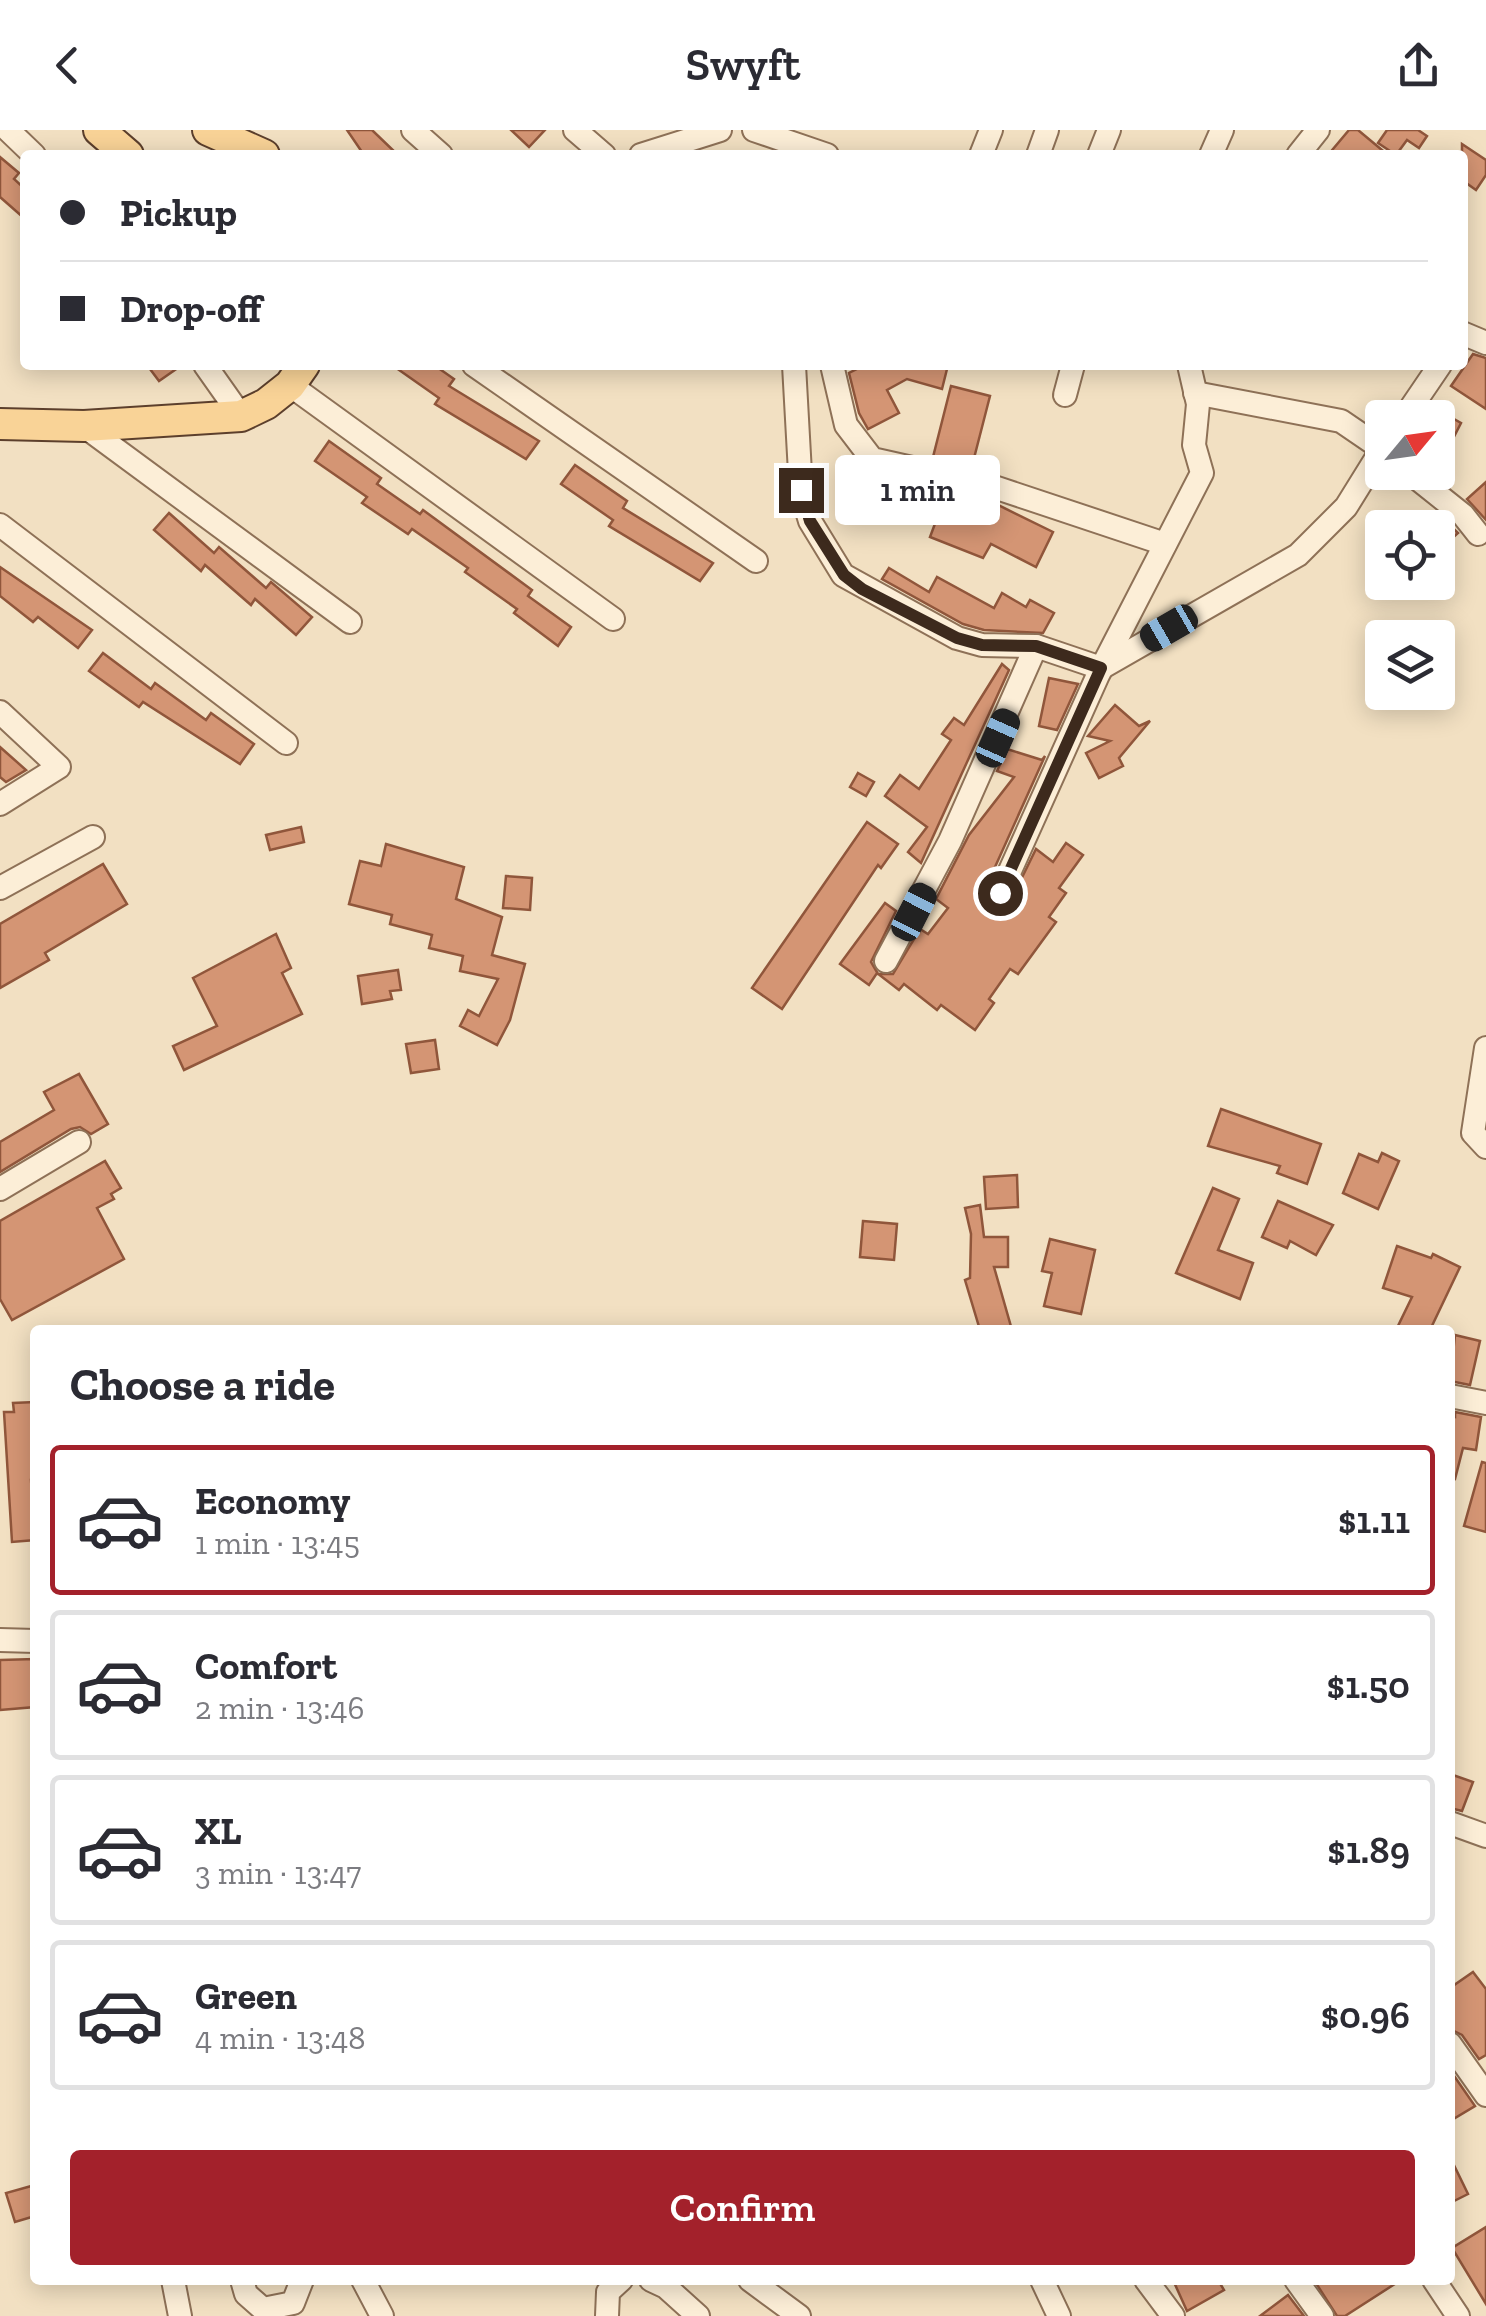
<!DOCTYPE html>
<html lang="en">
<head>
<meta charset="utf-8">
<style>
  :root { --surface:#fff; --page:#f2f2f3; --text:#2b2b33; --muted:#7c7c81; --line:#e1e1e2; --accent:#a3212b }
  body { margin:0; font-family:"Zilla Slab",serif; background:var(--page); color:var(--text); height:100vh; display:flex; flex-direction:column; font-size:38px; white-space:nowrap }
  * { box-sizing:border-box; margin:0 }
  p { font-size:32px; color:var(--muted) }
  .icon { flex:none; width:55px; height:55px; fill:none; stroke:currentColor; stroke-width:2; stroke-linecap:round; stroke-linejoin:round }
  .map { position:relative; flex:1; overflow:hidden }
  .details { position:absolute; left:30px; top:1195px; width:1425px; height:960px; display:flex; flex-direction:column; background:var(--surface); border-radius:10px; box-shadow:0 5px 25px #0003 }
  .details>* { flex:none }
  .top-card { position:absolute; left:20px; top:20px; width:1448px; height:220px; border-radius:10px; box-shadow:0 5px 25px #0003; display:grid; align-content:center; height:220px; padding:0 40px; background:var(--surface) }
  .needle { width:65px; rotate:61deg }
  .controls { position:absolute; left:1365px; top:270px; display:grid; gap:20px }
  .controls a { display:grid; place-items:center; width:90px; height:90px; border-radius:10px; background:var(--surface); box-shadow:0 5px 25px #0003; font-size:50px }
  .end { position:absolute; width:45px; height:45px; margin:-22px; border:12px solid #3d2a1d; background:#fff; box-shadow:0 0 0 5px #fff }
  .from { border-radius:50% }
  .bubble { position:absolute; height:70px; border-radius:10px; background:var(--surface); box-shadow:0 5px 25px #0003; font-size:32px; font-weight:600; line-height:70px; text-align:center }
  .car { position:absolute; width:30px; height:60px; margin:-30px -15px; border-radius:12px; box-shadow:0 0 8px 2px #0007; background:linear-gradient(#222 24%,#8ab4d8 0 40%,#222 0 76%,#8ab4d8 0 86%,#222 0) }
  .top-card b { display:flex; align-items:center; gap:35px; height:95px; font-size:38px }
  .top-card b+b { border-top:2px solid var(--line) }
  .top-card i { width:25px; height:25px; background:var(--text) }
  ul { padding:0; list-style:none }
  li { display:flex; align-items:center; gap:30px; height:150px; margin:0 20px 15px; padding:0 20px; border:5px solid var(--line); border-radius:10px }
  li div { flex:1 }
  li b { display:block; font-size:38px }
  li em { font-style:normal; font-weight:600 }
  li.active { border-color:var(--accent) }
  li>.icon { width:90px; height:90px; stroke-width:1.5 }
  h2 { padding:0 40px; font-size:45px; line-height:120px }
  .action { display:flex; gap:20px; margin-top:auto; padding:20px 40px }
  .action a { flex:1; height:115px; border-radius:10px; background:var(--accent); color:#fff; font-size:40px; font-weight:600; line-height:115px; text-align:center }
  header { display:flex; justify-content:space-between; align-items:center; height:130px; padding:0 40px; background:var(--surface); font-size:45px; font-weight:600 }
  .map>svg:first-child { display:block }
  .building { fill:#d49574; stroke:#90563b; stroke-width:2.5 }
  .lines { fill:none; stroke-linecap:round; stroke-linejoin:round }
  .minor-casing { stroke:#8e7157; stroke-width:26 }
  .major-casing { stroke:#5c3f2c; stroke-width:34 }
  .minor { stroke:#fceed7; stroke-width:22 }
  .major { stroke:#f9d397; stroke-width:30 }
  .route { stroke:#3d2a1d; stroke-width:12 }
</style>
</head>
<body>
<header><svg class="icon" aria-label="back" viewBox="0 0 24 24"><path d="M15 5l-7 7 7 7"/></svg>Swyft<svg class="icon" aria-label="share" viewBox="0 0 24 24"><path d="M12 15V3M7 8l5-5 5 5M5 13v7h14v-7"/></svg></header>
<div class="map">
<svg width="1486" height="2186" viewBox="0 0 1486 2186">
  <rect width="100%" height="100%" fill="#f2e0c2"/>
  <!-- building -->
  <g class="building">
    <polygon points="347,0 372,0 398,25 364,25"/>
    <polygon points="511,0 545,0 529,17"/>
    <polygon points="1349,0 1358,0 1388,25 1328,25"/>
    <polygon points="1387,0 1418,0 1427,6 1419,18 1407,10 1396,25 1378,13"/>
    <polygon points="1462,14 1486,30 1486,45 1476,60 1462,50"/>
    <polygon points="0,27 19,43 14,49 25,59 25,89 0,67"/>
    <polygon points="1473,224 1486,228 1486,279 1451,256"/>
    <polygon points="147,235 182,235 159,251"/>
    <polygon points="392,235 434,235 454,249 449,256 539,311 526,329 435,274 439,268"/>
    <polygon points="865,235 948,235 942,259 907,249 887,260 899,283 868,299 859,283 849,243"/>
    <polygon points="951,256 990,266 972,336 933,327"/>
    <polygon points="1438,280 1461,293 1438,338"/>
    <polygon points="329,311 381,348 377,354 420,384 423,380 532,460 528,466 571,497 558,516 514,483 517,479 465,442 468,438 412,399 408,404 362,373 367,367 315,331"/>
    <polygon points="575,335 627,371 623,378 713,433 700,451 609,396 613,390 561,354"/>
    <polygon points="1486,352 1486,390 1467,369"/>
    <polygon points="903,356 988,384 994,373 1053,402 1036,437 991,414 983,428 930,407 936,391 896,379"/>
    <polygon points="169,383 214,423 219,417 266,458 271,452 312,487 296,505 255,469 251,475 205,435 201,441 154,400"/>
    <polygon points="1438,384 1458,403 1438,421"/>
    <polygon points="0,437 92,500 78,518 38,487 33,492 0,466"/>
    <polygon points="889,438 929,462 937,447 994,478 1002,463 1026,477 1030,470 1054,483 1043,503 984,500 963,494 882,449"/>
    <polygon points="103,523 151,559 155,553 206,590 211,583 254,614 240,634 143,572 139,577 89,541"/>
    <polygon points="1002,534 1009,540 921,733 908,722 927,697 885,666 900,645 919,659 951,610 942,604 954,588 964,595"/>
    <polygon points="1049,548 1078,554 1057,600 1039,596"/>
    <polygon points="1115,575 1139,596 1150,591 1119,628 1123,636 1099,648 1086,623 1110,611 1088,606"/>
    <polygon points="0,617 26,640 6,652 0,647"/>
    <polygon points="1007,619 1042,630 1045,626 986,757 987,771 995,777 1009,774 1036,719 1053,732 1066,713 1083,725 1059,758 1066,763 1049,787 1056,792 1018,844 1010,839 989,869 994,873 975,900 941,875 937,880 904,854 899,860 877,843 869,855 840,834 885,773 896,781 871,832 878,844 893,844 920,799 928,804 948,778 936,769 969,705 1014,647 997,641"/>
    <polygon points="858,643 874,652 866,666 850,657"/>
    <polygon points="867,692 898,714 881,738 878,735 782,879 752,858"/>
    <polygon points="301,697 304,712 270,720 266,705"/>
    <polygon points="386,714 464,737 456,769 502,787 492,825 525,834 510,890 497,915 460,896 468,880 479,886 498,849 460,841 463,826 429,818 432,805 390,794 392,785 349,774 360,731 381,736"/>
    <polygon points="103,734 127,774 45,823 49,830 0,858 0,794"/>
    <polygon points="506,746 532,748 530,780 503,778"/>
    <polygon points="276,804 291,838 282,843 302,884 184,940 173,916 217,896 193,848"/>
    <polygon points="398,840 401,860 390,861 392,869 362,874 358,846"/>
    <polygon points="435,910 439,939 411,943 406,914"/>
    <polygon points="79,944 108,994 91,1004 80,997 71,999 0,1042 0,1012 54,980 44,962"/>
    <polygon points="1221,979 1321,1014 1307,1054 1277,1043 1280,1036 1208,1016"/>
    <polygon points="1382,1023 1399,1031 1378,1079 1343,1063 1359,1024 1378,1032"/>
    <polygon points="105,1031 121,1058 111,1064 114,1069 97,1078 124,1129 12,1190 0,1169 0,1091"/>
    <polygon points="1017,1045 1018,1077 986,1079 984,1047"/>
    <polygon points="1213,1058 1239,1069 1218,1120 1253,1133 1240,1169 1176,1143"/>
    <polygon points="1278,1071 1333,1095 1316,1125 1290,1111 1287,1118 1262,1107"/>
    <polygon points="980,1075 984,1107 1008,1107 1008,1137 994,1137 1012,1200 980,1200 965,1150 970,1148 971,1104 965,1078"/>
    <polygon points="863,1091 897,1094 894,1130 860,1127"/>
    <polygon points="1050,1109 1095,1120 1081,1184 1044,1176 1052,1143 1042,1141"/>
    <polygon points="1397,1116 1431,1128 1433,1124 1460,1137 1430,1200 1396,1200 1412,1167 1383,1158"/>
    <polygon points="1455,1205 1480,1211 1470,1255 1450,1251"/>
    <polygon points="35,1272 35,1350 31,1350 35,1410 12,1412 4,1282 14,1282 13,1273"/>
    <polygon points="1455,1282 1481,1287 1476,1320 1463,1318 1455,1349 1450,1348 1450,1286 1455,1287"/>
    <polygon points="1482,1332 1486,1333 1486,1402 1464,1396"/>
    <polygon points="35,1529 35,1577 0,1580 0,1530"/>
    <polygon points="1450,1644 1473,1652 1462,1681 1450,1678"/>
    <polygon points="1473,1842 1486,1859 1486,1925 1479,1929 1462,1905 1450,1899 1450,1858"/>
    <polygon points="1450,1940 1475,1976 1450,1991"/>
    <polygon points="1450,2027 1468,2064 1450,2073"/>
    <polygon points="35,2055 35,2086 15,2092 6,2063"/>
    <polygon points="1486,2097 1486,2174 1452,2118"/>
    <polygon points="1173,2150 1218,2150 1224,2160 1187,2181"/>
    <polygon points="1314,2150 1401,2150 1345,2186 1337,2186"/>
    <polygon points="1288,2165 1304,2186 1260,2186"/>
  </g>
  <g class="lines">
    <defs>
      <g id="minor">
        <polyline points="8,0 34,25"/>
        <polyline points="413,0 441,25"/>
        <polyline points="575,0 604,25"/>
        <polyline points="754,0 827,25"/>
        <polyline points="641,25 720,0"/>
        <polyline points="981,25 991,0"/>
        <polyline points="1038,25 1047,0"/>
        <polyline points="1099,25 1109,0"/>
        <polyline points="1211,25 1222,0"/>
        <polyline points="1298,25 1318,0"/>
        <polyline points="1462,203 1486,213"/>
        <polyline points="205,235 241,286"/>
        <polyline points="474,235 756,431"/>
        <polyline points="794,235 801,361 810,391 843,445 957,508 982,515 1036,516 1101,538 1298,425 1346,377 1382,319"/>
        <polyline points="832,235 846,295 872,329 988,355 1165,414"/>
        <polyline points="290,255 613,489"/>
        <polyline points="1195,263 1341,291 1382,319"/>
        <polyline points="1065,265 1073,235"/>
        <polyline points="1404,288 1440,235"/>
        <polyline points="84,296 350,492"/>
        <polyline points="1409,342 1463,385 1478,404"/>
        <polyline points="0,395 286,613"/>
        <polyline points="0,582 59,637 0,674"/>
        <polyline points="0,758 93,707"/>
        <polyline points="1000,763 1098,545 1202,343 1194,315 1198,274 1189,235"/>
        <polyline points="886,831 950,711 1036,516"/>
        <polyline points="1486,918 1473,1003 1486,1017"/>
        <polyline points="0,1059 79,1012"/>
        <polyline points="1450,1266 1486,1273"/>
        <polyline points="0,1510 35,1511"/>
        <polyline points="1450,1693 1486,1706"/>
        <polyline points="1450,1914 1486,1965"/>
        <polyline points="173,2150 180,2186"/>
        <polyline points="242,2150 246,2164 263,2179 293,2173 302,2150"/>
        <polyline points="363,2150 382,2186"/>
        <polyline points="651,2150 666,2157 698,2186"/>
        <polyline points="750,2150 799,2186"/>
        <polyline points="1042,2150 1059,2186"/>
        <polyline points="1146,2150 1173,2186"/>
        <polyline points="1296,2150 1322,2186"/>
        <polyline points="1434,2150 1458,2186"/>
        <polyline points="607,2186 608,2162 621,2150"/>
      </g>
      <g id="major">
        <polyline points="99,0 128,25"/>
        <polyline points="208,0 264,25"/>
        <polyline points="0,294 84,296 241,286 266,274 290,255 304,235"/>
      </g>
    </defs>
    <!-- minor casing -->
    <use href="#minor" class="minor-casing"/>
    <!-- major casing -->
    <use href="#major" class="major-casing"/>
    <!-- minor -->
    <use href="#minor" class="minor"/>
    <!-- major -->
    <use href="#major" class="major"/>
  </g>
  <g class="lines">
    <!-- route -->
    <polyline class="route" points="801,360 810,391 844,445 862,459 957,508 982,515 1036,516 1101,538 1000,763"/>
  </g>
</svg>
<div class="controls">
<a><svg class="needle" viewBox="-14 -14 28 28"><path d="M0-13l5 13h-10z" fill="#e53935"/><path d="M0 13l5-13h-10z" fill="#7c7c81"/></svg></a>
<a><svg class="icon" aria-label="locate" viewBox="0 0 24 24"><circle cx="12" cy="12" r="6"/><path d="M12 2v4M12 18v4M2 12h4M18 12h4"/></svg></a>
<a><svg class="icon" aria-label="layers" viewBox="0 0 24 24"><path d="M12 4l9 5-9 5-9-5zM3 14l9 5 9-5"/></svg></a>
</div>
<i class="end from" style="left:1000px;top:763px"></i>
<i class="end" style="left:801px;top:360px"></i>
<div class="bubble" style="left:835px;top:325px;width:165px">1 min</div>
<i class="car" style="left:1169px;top:498px;rotate:240deg"></i>
<i class="car" style="left:998px;top:608px;rotate:24deg"></i>
<i class="car" style="left:914px;top:782px;rotate:27deg"></i>
<div class="top-card">
<b><i class="from"></i>Pickup</b>
<b><i></i>Drop-off</b>
</div>
<section class="details">
<h2>Choose a ride</h2>
<ul>
<li class="active"><svg class="icon" aria-label="car" viewBox="0 0 24 24"><path d="M5 17H2v-5l4-1 3-4h7l3 4 3 1v5h-3M9 17h6M6 11h13"/><circle cx="7" cy="17" r="2"/><circle cx="17" cy="17" r="2"/></svg><div><b>Economy</b><p>1 min · 13:45</p></div><em>$1.11</em></li>
<li><svg class="icon" aria-label="car" viewBox="0 0 24 24"><path d="M5 17H2v-5l4-1 3-4h7l3 4 3 1v5h-3M9 17h6M6 11h13"/><circle cx="7" cy="17" r="2"/><circle cx="17" cy="17" r="2"/></svg><div><b>Comfort</b><p>2 min · 13:46</p></div><em>$1.50</em></li>
<li><svg class="icon" aria-label="car" viewBox="0 0 24 24"><path d="M5 17H2v-5l4-1 3-4h7l3 4 3 1v5h-3M9 17h6M6 11h13"/><circle cx="7" cy="17" r="2"/><circle cx="17" cy="17" r="2"/></svg><div><b>XL</b><p>3 min · 13:47</p></div><em>$1.89</em></li>
<li><svg class="icon" aria-label="car" viewBox="0 0 24 24"><path d="M5 17H2v-5l4-1 3-4h7l3 4 3 1v5h-3M9 17h6M6 11h13"/><circle cx="7" cy="17" r="2"/><circle cx="17" cy="17" r="2"/></svg><div><b>Green</b><p>4 min · 13:48</p></div><em>$0.96</em></li>
</ul>
<div class="action"><a>Confirm</a></div>
</section>
</div>
</body>
</html>
